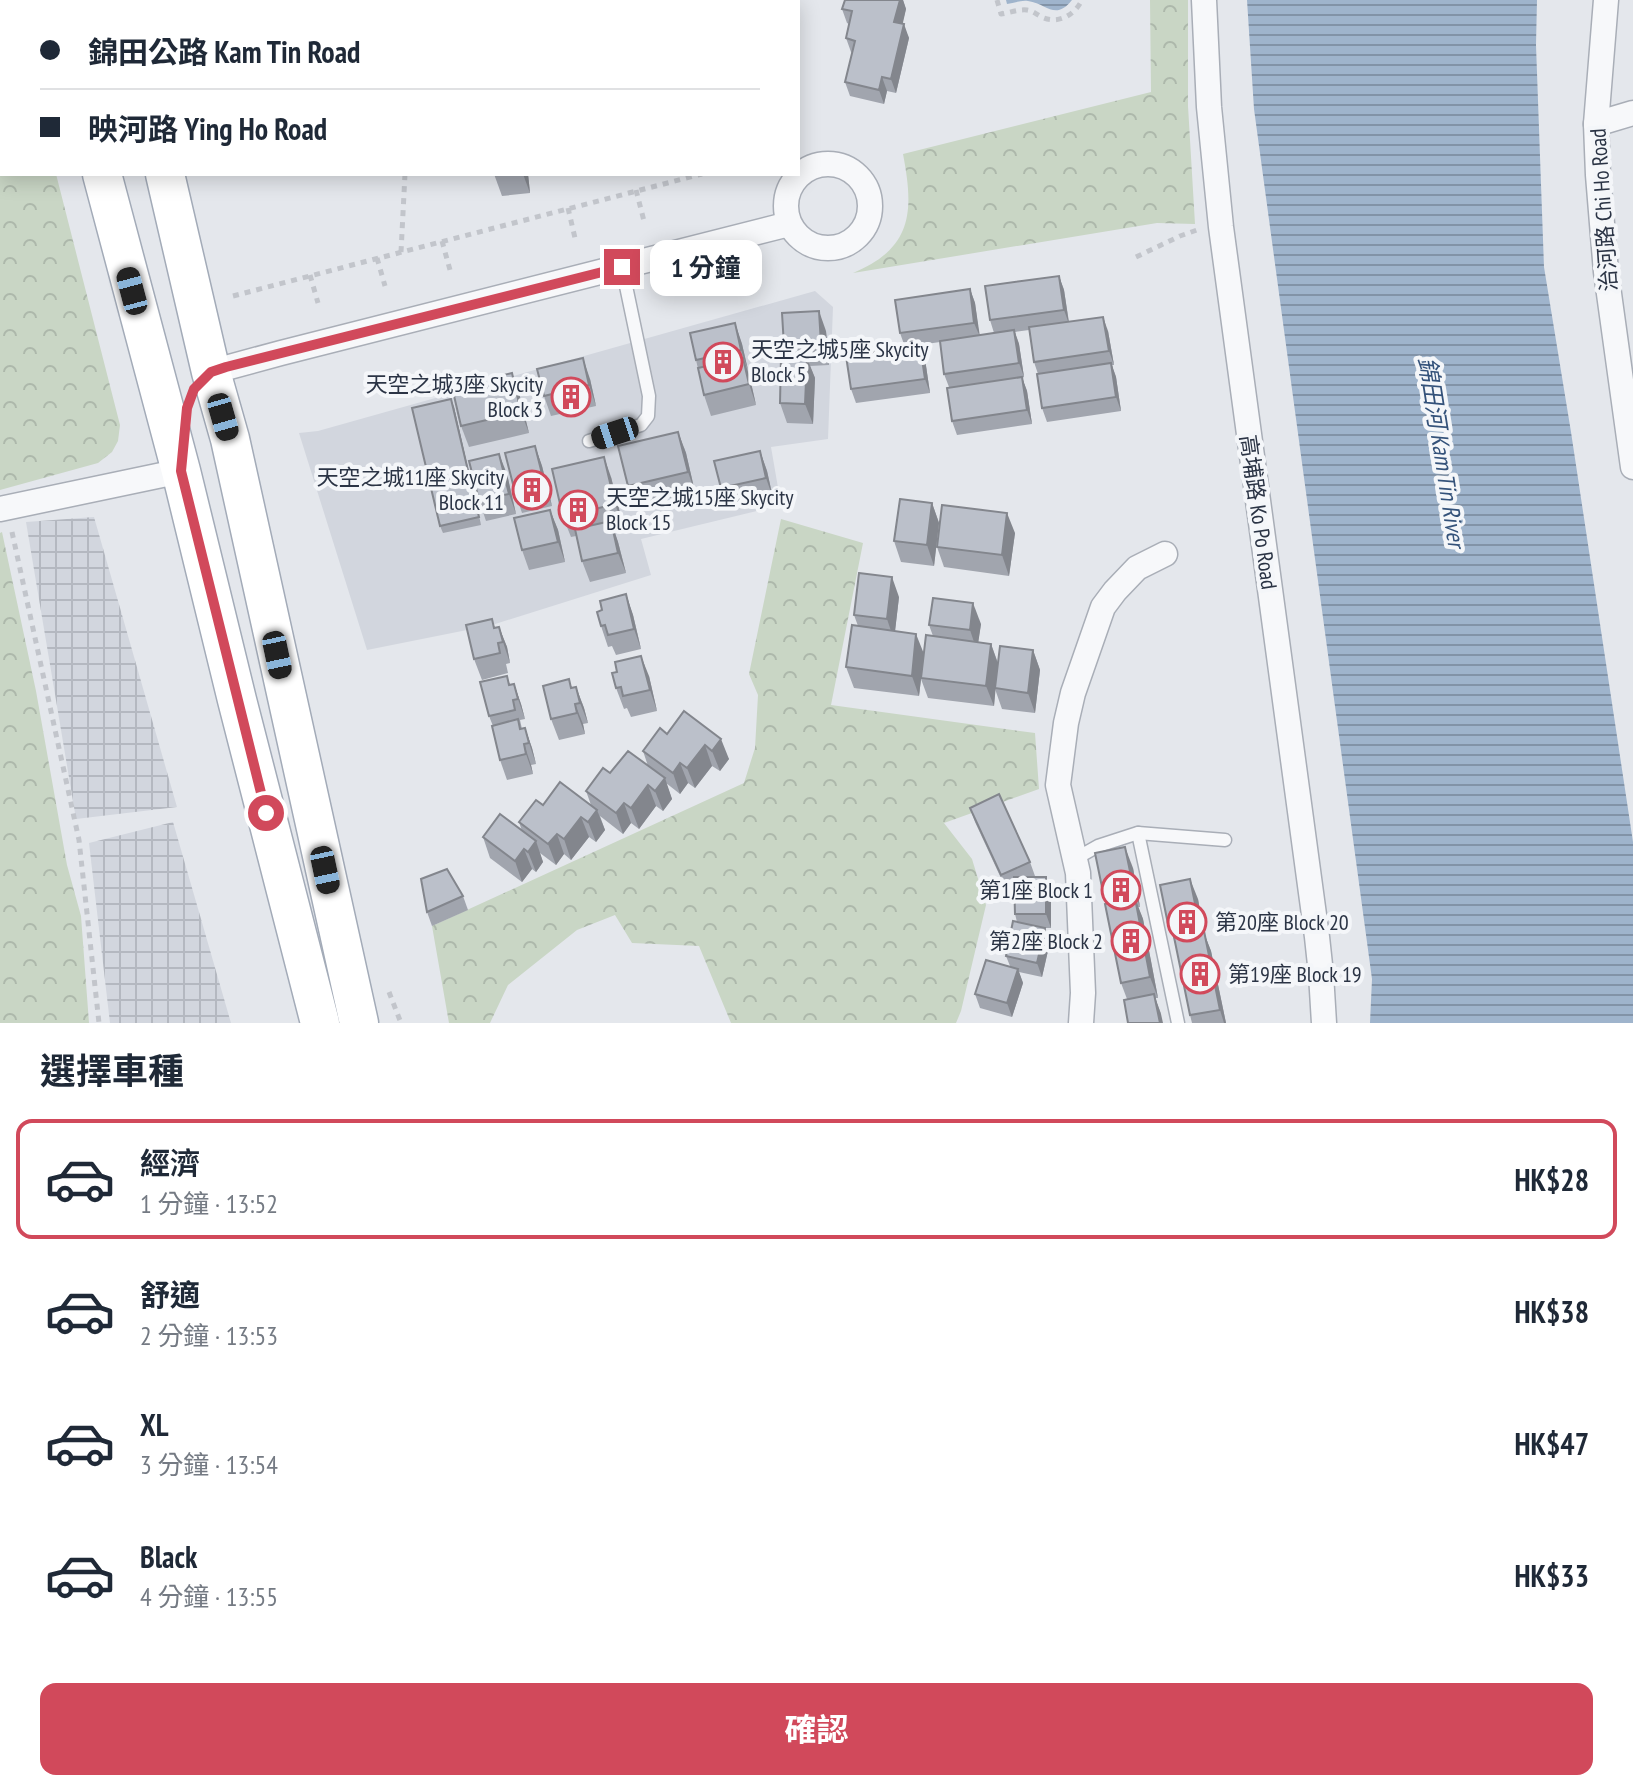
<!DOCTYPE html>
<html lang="zh-TW">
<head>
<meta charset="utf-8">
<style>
  :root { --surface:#fff; --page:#f2f2f3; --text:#1f2937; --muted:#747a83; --line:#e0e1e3; --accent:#d1495b }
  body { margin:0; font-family:"PT Sans Narrow","Noto Sans TC",sans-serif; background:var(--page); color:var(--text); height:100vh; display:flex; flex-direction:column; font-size:30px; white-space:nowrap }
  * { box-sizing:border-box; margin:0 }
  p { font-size:26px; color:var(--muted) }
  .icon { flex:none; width:44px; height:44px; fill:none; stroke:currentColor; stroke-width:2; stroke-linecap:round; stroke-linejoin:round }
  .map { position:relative; height:1023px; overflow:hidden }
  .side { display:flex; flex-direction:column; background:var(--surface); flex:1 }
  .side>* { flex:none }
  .hud { position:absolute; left:0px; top:0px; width:800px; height:176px; box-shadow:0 4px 20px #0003; display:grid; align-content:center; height:176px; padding:0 40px; background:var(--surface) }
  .end { position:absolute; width:36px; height:36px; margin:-18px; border:10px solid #d1495b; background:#fff; box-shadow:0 0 0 4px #fff }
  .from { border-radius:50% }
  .bubble { position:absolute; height:56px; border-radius:16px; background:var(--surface); box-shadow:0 4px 20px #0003; font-size:26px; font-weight:700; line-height:56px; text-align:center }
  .car { position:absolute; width:24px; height:48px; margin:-24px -12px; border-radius:10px; box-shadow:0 0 6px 2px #0007; background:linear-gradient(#222 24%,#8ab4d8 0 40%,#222 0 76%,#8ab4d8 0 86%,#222 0) }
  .hud b { display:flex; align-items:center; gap:28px; height:76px; font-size:30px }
  .hud b+b { border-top:2px solid var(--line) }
  .hud i { width:20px; height:20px; background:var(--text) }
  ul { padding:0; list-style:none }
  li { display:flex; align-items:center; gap:24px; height:120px; margin:0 16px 12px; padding:0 24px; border:4px solid transparent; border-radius:16px }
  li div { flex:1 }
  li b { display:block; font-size:30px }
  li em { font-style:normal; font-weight:700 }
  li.selected { border-color:var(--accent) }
  li>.icon { width:72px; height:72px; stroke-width:1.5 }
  h2 { padding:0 40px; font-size:36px; line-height:96px }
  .button { display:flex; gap:16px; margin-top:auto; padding:16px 40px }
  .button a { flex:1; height:92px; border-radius:16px; background:var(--accent); color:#fff; font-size:32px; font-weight:700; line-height:92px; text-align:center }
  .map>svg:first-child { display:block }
  .built { fill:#d2d6de }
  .industrial { fill:url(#industrial-grid) }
  .forest { fill:url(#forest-crowns) }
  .water { fill:url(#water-rules) }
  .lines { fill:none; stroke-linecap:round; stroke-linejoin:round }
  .service-casing { stroke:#a9aeb7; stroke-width:15 }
  .minor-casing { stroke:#a9aeb7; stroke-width:27 }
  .primary-casing { stroke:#a3abb8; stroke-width:41 }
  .path { stroke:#c2c5cb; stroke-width:5; stroke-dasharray:6 6; stroke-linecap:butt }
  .service { stroke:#f7f8fa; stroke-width:12 }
  .minor { stroke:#f7f8fa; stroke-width:24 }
  .primary { stroke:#fff; stroke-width:38 }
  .wall { fill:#a1a5ae }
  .shaded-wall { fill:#83868d }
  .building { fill:#bbc0ca; stroke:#83868d; stroke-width:2 }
  .route { stroke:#d1495b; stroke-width:10 }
  .labels { text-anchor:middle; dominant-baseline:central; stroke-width:8; stroke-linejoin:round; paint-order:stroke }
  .street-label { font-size:22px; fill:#2b3445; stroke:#f4f6f9 }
  .poi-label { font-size:22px; fill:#2b3445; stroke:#f4f6f9; text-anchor:start }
  .water-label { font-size:24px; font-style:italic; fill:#34527a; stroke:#f4f6f9 }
</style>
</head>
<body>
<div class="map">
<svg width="1633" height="1023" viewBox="0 0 1633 1023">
  <defs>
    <pattern id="industrial-grid" width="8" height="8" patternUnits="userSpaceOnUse" patternTransform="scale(2)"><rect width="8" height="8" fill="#d2d6de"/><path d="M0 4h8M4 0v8" fill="none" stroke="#b4b8c0"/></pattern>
    <pattern id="forest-crowns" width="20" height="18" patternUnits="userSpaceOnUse" patternTransform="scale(2)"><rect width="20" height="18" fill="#c9d6c5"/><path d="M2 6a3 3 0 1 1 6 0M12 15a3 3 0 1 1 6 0" fill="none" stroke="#adb8ab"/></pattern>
    <pattern id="water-rules" width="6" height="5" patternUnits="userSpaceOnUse" patternTransform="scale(2)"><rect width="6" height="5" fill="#9fb4cc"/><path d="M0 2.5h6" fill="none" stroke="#8293a7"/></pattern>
  </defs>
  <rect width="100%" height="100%" fill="#e4e7ec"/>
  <!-- built -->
  <polygon class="built" points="815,291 833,307 828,439 771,447 781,505 641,539 651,575 492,625 367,650 299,433 318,431"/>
  <!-- industrial -->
  <g class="industrial">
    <polygon points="94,517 177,807 76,819 26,522"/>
    <polygon points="173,822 231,1023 110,1023 89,843"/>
  </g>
  <!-- forest -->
  <g class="forest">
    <polygon points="0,0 12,0 13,2 2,2 2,174 56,174 120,425 118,441 112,452 98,463 0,490"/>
    <path d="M1150 0H1188V106L1195 224 1157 223 853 273C913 248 914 211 903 154L1151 92Z"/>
    <polygon points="781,519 863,543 831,705 1035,733 1039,789 944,823 972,859 986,905 961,1011 956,1023 731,1023 699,946 632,943 615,915 577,930 508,985 490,1023 449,1023 432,926 744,783 755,748 758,695 749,674"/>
    <polygon points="2,532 36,691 67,865 81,916 89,1023 0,1023 0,533"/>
  </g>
  <!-- water -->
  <g class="water">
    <path d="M1006 0H1072C1055 21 1048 4 1028 1 1021 0 1014 3 1007 4Z"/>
    <polygon points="1247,0 1537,0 1536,45 1544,267 1571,432 1633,842 1633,1023 1370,1023 1372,979 1254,109"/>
  </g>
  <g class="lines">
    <defs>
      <g id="service">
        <polyline points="589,441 641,425 648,416 649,396 622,267"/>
        <polyline points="1138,833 1178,1023"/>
        <polyline points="1075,859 1098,846 1138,833 1225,840"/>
      </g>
      <g id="minor">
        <polyline points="1204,0 1209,107 1221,227 1317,937 1321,974 1324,1023"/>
        <polyline points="1606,0 1596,124 1598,175 1606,272 1633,467"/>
        <polyline points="1596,124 1633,113"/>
        <circle cx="828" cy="206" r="42"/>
        <polyline points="211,372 281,353 789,224"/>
        <polyline points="0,509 181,471"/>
        <polyline points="1081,1023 1083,993 1078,873 1058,785 1066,723 1073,693 1103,607 1115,591 1137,568 1165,554"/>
      </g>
      <g id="primary">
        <polyline points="58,0 58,2"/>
        <polyline points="123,0 124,2"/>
        <polyline points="102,174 181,471 237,700 320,1023"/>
        <polyline points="165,174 211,372 230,439 359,1023"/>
      </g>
    </defs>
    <!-- service casing -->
    <use href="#service" class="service-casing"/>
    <!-- minor casing -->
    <use href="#minor" class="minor-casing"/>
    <!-- primary casing -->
    <use href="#primary" class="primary-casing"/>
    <!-- path -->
    <g class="path">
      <path d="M997 0 1001 14C1009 13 1018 9 1027 10 1034 11 1038 16 1044 18 1060 24 1075 14 1082 0"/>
      <polyline points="636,190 644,221"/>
      <polyline points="568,208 575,238"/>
      <polyline points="442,241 450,270"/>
      <polyline points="401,252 405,174"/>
      <polyline points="1136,257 1180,236 1197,230"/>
      <polyline points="377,258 385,286"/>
      <polyline points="310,275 318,303"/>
      <polyline points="233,296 702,174"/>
      <polyline points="12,532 79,840 99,1023"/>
      <polyline points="389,992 401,1023"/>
    </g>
    <!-- service -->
    <use href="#service" class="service"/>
    <!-- minor -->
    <use href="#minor" class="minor"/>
    <!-- primary -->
    <use href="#primary" class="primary"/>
  </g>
  <!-- wall -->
  <g class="wall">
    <polygon points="453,0 552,0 553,2 453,2"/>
    <polygon points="652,0 738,0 738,2 653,2"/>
    <polygon points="845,0 903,0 906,9 902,24 909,38 896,93 887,91 884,104 850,96 845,82 852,53 851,52 846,38 849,24 847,23 842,9"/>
    <polygon points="494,174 528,174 530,193 502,196"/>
    <polygon points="1059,276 1064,290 1069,322 1108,331 1114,365 1112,365 1116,377 1121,411 1047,422 1042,408 1038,374 1034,362 1029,330 1015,332 1019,344 1024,377 1022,378 1027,391 1032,424 957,435 952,421 949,387 944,374 940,342 905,347 900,333 970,289 975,303 979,335 994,333 990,320"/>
    <polygon points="735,323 742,344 756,405 711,416 704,395 696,360"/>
    <polygon points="826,331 829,365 810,366 815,378 813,424 787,423 780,403 788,357 784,346"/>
    <polygon points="925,359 930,393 856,403 851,389"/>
    <polygon points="590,379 596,406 551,416 544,396"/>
    <polygon points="519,393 529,433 469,447 461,426"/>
    <polygon points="454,407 481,525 443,533 440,526"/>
    <polygon points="678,432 686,453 695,492 635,506 628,486"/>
    <polygon points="535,446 542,466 552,506 522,513 515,492"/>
    <polygon points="760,451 767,471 773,498 728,509 721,488"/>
    <polygon points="507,474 516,514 486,521 479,500"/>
    <polygon points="611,477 623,525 613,527 618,542 626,573 590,582 582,561 576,536 571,537 563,517"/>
    <polygon points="932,503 939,523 934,566 901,562 894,541"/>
    <polygon points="550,510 558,530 565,562 529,570 522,550"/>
    <polygon points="1015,533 1009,576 944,567 937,547"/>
    <polygon points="626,594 633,615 641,649 616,655 612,646 608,647 601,626 602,610"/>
    <polygon points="899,597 895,631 924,654 933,636 929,625 981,624 978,642 991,644 998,663 1033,650 1040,670 1035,713 1002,709 995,689 994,706 928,698 921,679 919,696 854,688 846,667 858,626 854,615"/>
    <polygon points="499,627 507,647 510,663 506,664 508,673 482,680 474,659 495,628"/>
    <polygon points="507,676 510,685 514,684 521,704 525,719 520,720 522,729 525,728 532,748 536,764 531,765 533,774 507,780 500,760 493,726 489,716"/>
    <polygon points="649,676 657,711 631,717 627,708 624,709 616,688"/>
    <polygon points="576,687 584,708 588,723 583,724 585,734 559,740 551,719 572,688"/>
    <polygon points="684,711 729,759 720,771 712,766 695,788 688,783 680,794 666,783 672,799 663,811 656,806 639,829 631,823 623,834 600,816 605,830 596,842 589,837 571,860 564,854 556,865 540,853 543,862 536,872 532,869 522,882 490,858 483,837 522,831 519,822 543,805 591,805 586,791 610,773 648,766 643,751 667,734"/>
    <polygon points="970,808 1030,862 1035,876 1032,877 1051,891 1051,928 1045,928 1050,942 1042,977 1019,972 1023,983 1012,1017 980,1008 975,994 1010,966 1006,956 1017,922 1015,914 1014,885 1006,889 975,822"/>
    <polygon points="1133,868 1140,907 1138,907 1143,919 1158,998 1155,998 1161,1014 1127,999 1121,983 1107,904 1103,892"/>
    <polygon points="463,896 468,910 432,926 427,912"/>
    <polygon points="1198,899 1204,933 1211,951 1226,1023 1192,1023 1190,1015 1175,942 1168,924"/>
  </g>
  <!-- shaded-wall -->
  <g class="shaded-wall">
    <polygon points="900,0 903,0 906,9 900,36 894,22"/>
    <polygon points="904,24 909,38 896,93 891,79"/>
    <polygon points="882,77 887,91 884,104 879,90"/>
    <polygon points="523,174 528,174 530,193"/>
    <polygon points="1059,276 1064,290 1069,324 1064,310"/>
    <polygon points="970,289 975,303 980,337 974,323"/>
    <polygon points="819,311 826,331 829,365 821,344"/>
    <polygon points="1103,317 1108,331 1114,365 1109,351"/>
    <polygon points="735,323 742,344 748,370 741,350"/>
    <polygon points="1014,330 1019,344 1024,377 1019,363"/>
    <polygon points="920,345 925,359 930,393 925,379"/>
    <polygon points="583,358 590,379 596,406 589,385"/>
    <polygon points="743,358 750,378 756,405 749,384"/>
    <polygon points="807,358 815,378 813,424 805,404"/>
    <polygon points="1111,363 1116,377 1121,411 1116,397"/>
    <polygon points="512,373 519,393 529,433 521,412"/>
    <polygon points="1022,377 1027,391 1032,424 1027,410"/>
    <polygon points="451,399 454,407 481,525 479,517"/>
    <polygon points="678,432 686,453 695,492 688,472"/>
    <polygon points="535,446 542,466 552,506 545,486"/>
    <polygon points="760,451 767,471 773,498 766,478"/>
    <polygon points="499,454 507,474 516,514 509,494"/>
    <polygon points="604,457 611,477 623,525 615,504"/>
    <polygon points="932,503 939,523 934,566 927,545"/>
    <polygon points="550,510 558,530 565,562 558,542"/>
    <polygon points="1007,513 1015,533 1009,576 1002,555"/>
    <polygon points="611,521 618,542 626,573 618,553"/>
    <polygon points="892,577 899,597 894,640 887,619"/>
    <polygon points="626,594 633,615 641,649 634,629"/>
    <polygon points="973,603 981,624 977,651 970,630"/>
    <polygon points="499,627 507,647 510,663 503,642"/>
    <polygon points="916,634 924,654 919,696 912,676"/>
    <polygon points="991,644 998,664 994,706 986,686"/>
    <polygon points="1033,650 1040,670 1035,713 1028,693"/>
    <polygon points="641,656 649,676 657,711 650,690"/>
    <polygon points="514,684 521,704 525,719 518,699"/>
    <polygon points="576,687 584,708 588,723 580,703"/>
    <polygon points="575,704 583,724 585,734 577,713"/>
    <polygon points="525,728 532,748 536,764 529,743"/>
    <polygon points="721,739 729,759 720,771 712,751"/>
    <polygon points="524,744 531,765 533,774 526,754"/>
    <polygon points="705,745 712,766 695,788 687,768"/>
    <polygon points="680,763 688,783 680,794 673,773"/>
    <polygon points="665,778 672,799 663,811 655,791"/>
    <polygon points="648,785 656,806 639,829 631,808"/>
    <polygon points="624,803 631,823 623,834 616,813"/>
    <polygon points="597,810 605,830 596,842 588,822"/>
    <polygon points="581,817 589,837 571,860 564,839"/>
    <polygon points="557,834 564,854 556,865 548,844"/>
    <polygon points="536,841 543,862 536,872 528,852"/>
    <polygon points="1125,847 1133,868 1140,907 1133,886"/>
    <polygon points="524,849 532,869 522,882 515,861"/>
    <polygon points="1046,877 1051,891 1051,928 1046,914"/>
    <polygon points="1190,879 1198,899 1204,933 1211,951 1226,1023 1224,1023 1220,1010 1205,936 1198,918"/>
    <polygon points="1135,898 1143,919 1158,998 1150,977"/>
    <polygon points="1045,928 1050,942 1042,977 1037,963"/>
    <polygon points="1018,969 1023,983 1012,1017 1007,1003"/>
    <polygon points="1154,994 1161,1014 1163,1023 1160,1023"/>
  </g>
  <!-- building -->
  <g class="building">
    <rect x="453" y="0" width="76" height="2"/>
    <rect x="678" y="0" width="23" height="2"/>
    <polygon points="845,0 900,0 894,22 904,24 891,79 882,77 879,90 845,82 855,41 846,38 852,11 842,9"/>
    <polygon points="1059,276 1064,310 990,320 985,286"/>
    <polygon points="970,289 974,323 900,333 895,300"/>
    <polygon points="819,311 821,344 784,346 782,313"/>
    <polygon points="1103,317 1109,351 1034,362 1029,327"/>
    <polygon points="735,323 741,350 696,360 690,333"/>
    <polygon points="1014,330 1019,363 944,374 940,341"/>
    <polygon points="920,345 925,379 851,389 846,356"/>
    <polygon points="781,357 807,358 805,404 780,403"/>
    <polygon points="583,358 589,385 544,396 537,369"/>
    <polygon points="743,358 749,384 704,395 698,368"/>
    <polygon points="1111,363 1116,397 1042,408 1037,374"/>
    <polygon points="512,373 521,412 461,426 452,387"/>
    <polygon points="1022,377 1027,410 952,421 947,388"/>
    <polygon points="451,399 479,517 440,526 412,408"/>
    <polygon points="678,432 688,472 628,486 618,446"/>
    <polygon points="535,446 545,486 515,492 505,453"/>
    <polygon points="760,451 766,478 721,488 714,461"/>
    <polygon points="499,454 509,494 479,500 469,461"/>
    <polygon points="604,457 615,504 563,517 552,469"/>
    <polygon points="900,499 932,503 927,545 894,541"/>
    <polygon points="942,505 1007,513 1002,555 937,547"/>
    <polygon points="550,510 558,542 522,550 514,518"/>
    <polygon points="611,521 618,553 582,561 575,529"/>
    <polygon points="859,573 892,577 887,619 854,615"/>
    <polygon points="626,594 634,629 608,635 605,625 601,626 597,612 602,610 600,601"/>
    <polygon points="933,598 973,603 970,630 929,625"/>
    <polygon points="492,619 494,628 499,627 503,642 498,643 500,653 474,659 466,625"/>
    <polygon points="852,625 916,634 912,676 846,667"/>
    <polygon points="926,635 991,644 986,686 921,678"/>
    <polygon points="1000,646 1033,650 1028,693 995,688"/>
    <polygon points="641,656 650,690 623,696 621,687 616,688 612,673 617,672 615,662"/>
    <polygon points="507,676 509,685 514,684 518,699 513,700 515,710 489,716 480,682"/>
    <polygon points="569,679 571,688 576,687 580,703 575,704 577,713 551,719 543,686"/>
    <polygon points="684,711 721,739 712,751 705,745 687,768 680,763 673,773 643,751 660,728 667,734"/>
    <polygon points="518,719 520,729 525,728 529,743 524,744 526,754 500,760 492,726"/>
    <polygon points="628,751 665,778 655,791 648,785 631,808 624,803 616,813 586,791 603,768 610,773"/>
    <polygon points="560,782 597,810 588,822 581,817 564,839 557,834 548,844 519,822 536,800 543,805"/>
    <polygon points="999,794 1030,862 1001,875 970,808"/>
    <polygon points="500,814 536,841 528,852 524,849 515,861 483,837"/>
    <polygon points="1125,847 1133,886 1103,892 1095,853"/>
    <polygon points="447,869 463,896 427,912 421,879"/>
    <polygon points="1014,877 1046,877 1046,914 1015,914"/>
    <polygon points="1190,879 1198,918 1168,924 1160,885"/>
    <polygon points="1135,898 1150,977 1121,983 1105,904"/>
    <polygon points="1013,921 1045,928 1037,963 1006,956"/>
    <polygon points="1204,931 1220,1010 1190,1015 1174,937"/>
    <polygon points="986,960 1018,969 1007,1003 975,994"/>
    <polygon points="1154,994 1160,1023 1128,1023 1124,1000"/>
  </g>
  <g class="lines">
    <!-- route -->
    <polyline class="route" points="266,813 181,471 187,408 194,389 211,372 226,367 622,267"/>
  </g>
  <!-- icons -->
  <defs>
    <symbol id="building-ring" viewBox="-11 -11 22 22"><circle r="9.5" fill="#f4f6f9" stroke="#d1495b" stroke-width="1.5"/><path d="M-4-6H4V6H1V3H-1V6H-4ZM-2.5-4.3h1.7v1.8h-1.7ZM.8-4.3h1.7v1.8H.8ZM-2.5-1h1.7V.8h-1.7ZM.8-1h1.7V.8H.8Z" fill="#d1495b"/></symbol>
  </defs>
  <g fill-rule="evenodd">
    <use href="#building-ring" x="701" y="340" width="44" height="44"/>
    <use href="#building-ring" x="549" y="375" width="44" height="44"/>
    <use href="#building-ring" x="510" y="468" width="44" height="44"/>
    <use href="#building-ring" x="556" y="488" width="44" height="44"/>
    <use href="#building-ring" x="1099" y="868" width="44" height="44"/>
    <use href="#building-ring" x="1165" y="900" width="44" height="44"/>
    <use href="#building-ring" x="1109" y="919" width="44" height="44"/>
    <use href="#building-ring" x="1178" y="952" width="44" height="44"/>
  </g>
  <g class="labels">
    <!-- street labels -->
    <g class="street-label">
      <text transform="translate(1603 210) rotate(-94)">治河路 Chi Ho Road</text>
      <text transform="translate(1259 512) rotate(82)">高埔路 Ko Po Road</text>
    </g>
    <!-- poi labels -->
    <g class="poi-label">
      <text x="751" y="349">天空之城5座 Skycity<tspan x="751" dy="25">Block 5</tspan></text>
      <text x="543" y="384" text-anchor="end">天空之城3座 Skycity<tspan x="543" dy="25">Block 3</tspan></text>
      <text x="504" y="477" text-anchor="end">天空之城11座 Skycity<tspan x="504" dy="25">Block 11</tspan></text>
      <text x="606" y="497">天空之城15座 Skycity<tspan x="606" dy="25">Block 15</tspan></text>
      <text x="1093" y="890" text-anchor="end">第1座 Block 1</text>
      <text x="1215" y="922">第20座 Block 20</text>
      <text x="1103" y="941" text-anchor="end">第2座 Block 2</text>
      <text x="1228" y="974">第19座 Block 19</text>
    </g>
    <!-- water labels -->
    <g class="water-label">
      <text transform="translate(1442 452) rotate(81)">錦田河 Kam Tin River</text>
    </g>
  </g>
</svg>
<i class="end from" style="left:266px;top:813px"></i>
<i class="end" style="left:622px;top:267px"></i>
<div class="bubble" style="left:650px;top:240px;width:112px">1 分鐘</div>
<i class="car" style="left:132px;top:291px;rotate:345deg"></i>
<i class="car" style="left:223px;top:417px;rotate:164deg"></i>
<i class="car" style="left:615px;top:433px;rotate:252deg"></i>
<i class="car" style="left:277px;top:655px;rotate:168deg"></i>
<i class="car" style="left:325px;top:870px;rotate:168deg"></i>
<div class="hud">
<b><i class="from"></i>錦田公路 Kam Tin Road</b>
<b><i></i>映河路 Ying Ho Road</b>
</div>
</div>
<section class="side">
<h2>選擇車種</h2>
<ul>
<li class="selected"><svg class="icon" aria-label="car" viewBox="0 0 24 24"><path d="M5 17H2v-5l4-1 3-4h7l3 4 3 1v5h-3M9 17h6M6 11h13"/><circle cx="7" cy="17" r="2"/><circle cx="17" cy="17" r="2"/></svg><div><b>經濟</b><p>1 分鐘 · 13:52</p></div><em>HK$28</em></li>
<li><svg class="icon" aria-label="car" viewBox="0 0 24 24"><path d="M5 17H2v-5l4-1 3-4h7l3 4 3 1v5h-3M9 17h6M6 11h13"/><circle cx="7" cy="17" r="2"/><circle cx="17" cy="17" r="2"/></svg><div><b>舒適</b><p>2 分鐘 · 13:53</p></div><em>HK$38</em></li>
<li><svg class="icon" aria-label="car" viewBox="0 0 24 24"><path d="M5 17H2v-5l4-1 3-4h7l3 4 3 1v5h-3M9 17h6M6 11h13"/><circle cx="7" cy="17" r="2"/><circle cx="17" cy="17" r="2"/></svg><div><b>XL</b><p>3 分鐘 · 13:54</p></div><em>HK$47</em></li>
<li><svg class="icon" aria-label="car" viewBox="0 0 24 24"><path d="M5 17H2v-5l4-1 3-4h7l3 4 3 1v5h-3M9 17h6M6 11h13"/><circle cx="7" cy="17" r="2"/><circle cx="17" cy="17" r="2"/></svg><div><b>Black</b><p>4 分鐘 · 13:55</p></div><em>HK$33</em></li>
</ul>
<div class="button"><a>確認</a></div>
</section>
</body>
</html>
